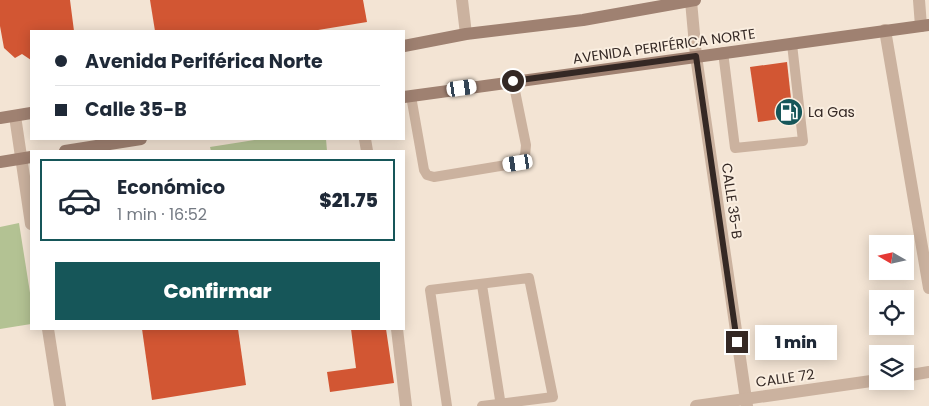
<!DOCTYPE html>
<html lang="es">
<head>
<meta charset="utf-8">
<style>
  :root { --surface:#fff; --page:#f6f6f7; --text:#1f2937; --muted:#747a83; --line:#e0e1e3; --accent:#165659 }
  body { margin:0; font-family:Poppins,sans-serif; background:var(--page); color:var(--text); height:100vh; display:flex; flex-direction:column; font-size:19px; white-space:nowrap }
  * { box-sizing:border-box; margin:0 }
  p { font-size:16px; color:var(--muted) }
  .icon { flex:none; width:28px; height:28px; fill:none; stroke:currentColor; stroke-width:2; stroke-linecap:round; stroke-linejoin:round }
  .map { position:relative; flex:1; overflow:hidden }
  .drawer { position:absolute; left:30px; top:150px; width:375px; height:180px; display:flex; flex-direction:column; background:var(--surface); border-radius:0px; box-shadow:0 2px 12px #0003 }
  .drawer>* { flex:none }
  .banner { position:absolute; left:30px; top:30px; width:375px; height:110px; border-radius:0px; box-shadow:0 2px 12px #0003; display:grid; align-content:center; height:110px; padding:0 25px; background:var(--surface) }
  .needle { width:32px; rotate:279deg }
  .tools { position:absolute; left:869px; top:235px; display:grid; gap:10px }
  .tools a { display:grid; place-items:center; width:45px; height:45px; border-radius:0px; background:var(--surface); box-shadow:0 2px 12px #0003; font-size:25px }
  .end { position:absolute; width:22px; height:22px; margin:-11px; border:6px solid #342824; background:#fff; box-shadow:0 0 0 2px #fff }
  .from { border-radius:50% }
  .bubble { position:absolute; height:35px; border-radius:0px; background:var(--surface); box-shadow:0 2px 12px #0003; font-size:16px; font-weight:800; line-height:35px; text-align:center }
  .car { position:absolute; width:15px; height:30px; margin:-15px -8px; border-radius:6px; box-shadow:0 0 4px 1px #0007; background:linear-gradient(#fff 24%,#345 0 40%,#fff 0 76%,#345 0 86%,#fff 0) }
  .banner b { display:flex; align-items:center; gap:18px; height:48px; font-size:19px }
  .banner b+b { border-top:1px solid var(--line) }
  .banner i { width:12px; height:12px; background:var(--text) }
  ul { padding:9px 0 0; list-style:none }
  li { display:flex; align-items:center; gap:15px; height:82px; margin:0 10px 8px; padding:0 15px; border:2px solid transparent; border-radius:0px }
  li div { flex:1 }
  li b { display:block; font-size:19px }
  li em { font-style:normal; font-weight:800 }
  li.active { border-color:var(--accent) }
  li>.icon { width:45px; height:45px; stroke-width:1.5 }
  .button { display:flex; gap:10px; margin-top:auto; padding:10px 25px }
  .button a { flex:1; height:58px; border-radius:0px; background:var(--accent); color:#fff; font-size:20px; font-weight:800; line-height:58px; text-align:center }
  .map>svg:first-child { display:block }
  .green { fill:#b3c293 }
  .building { fill:#d25633 }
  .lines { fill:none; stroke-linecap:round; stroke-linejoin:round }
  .lane { stroke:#cbb29f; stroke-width:10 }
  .street { stroke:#cbb29f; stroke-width:12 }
  .secondary { stroke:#9f8171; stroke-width:12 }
  .route { stroke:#342824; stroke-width:6 }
  .labels { text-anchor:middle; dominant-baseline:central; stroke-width:4; stroke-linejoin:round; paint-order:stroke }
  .street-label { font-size:14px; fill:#342824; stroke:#faeee0 }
  .poi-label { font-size:14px; fill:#342824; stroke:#faeee0; text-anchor:start }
</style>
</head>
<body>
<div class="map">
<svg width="929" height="406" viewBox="0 0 929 406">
  <rect width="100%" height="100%" fill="#f3e4d4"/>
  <!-- green -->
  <g class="green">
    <polygon points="261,139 326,139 327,151 211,151 210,147"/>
    <polygon points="19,223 31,299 31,324 0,329 0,227"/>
  </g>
  <!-- building -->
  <g class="building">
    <polygon points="0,0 70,0 74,31 31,31 31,60 22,54 15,58 4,48 0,26"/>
    <polygon points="150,0 363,0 367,22 312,31 155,31"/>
    <polygon points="787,62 793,117 758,122 750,67"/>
    <polygon points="142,329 238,329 246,385 152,400"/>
    <polygon points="351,329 386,329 394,383 330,392 327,372 356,368"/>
  </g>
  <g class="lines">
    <!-- lane -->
    <g class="lane">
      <polyline points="723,52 735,148 803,141 792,44"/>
      <polyline points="411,96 424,170 427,175 434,177 518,163 525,156 526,145 513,81"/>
      <polyline points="482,285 501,406"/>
      <polyline points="447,406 430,290 529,278 553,397 482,406"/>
    </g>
    <!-- street -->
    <g class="street">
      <polyline points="462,0 466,34"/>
      <polyline points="919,0 921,26"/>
      <polyline points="691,1 696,56 747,406"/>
      <polyline points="885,30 929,288"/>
      <polyline points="15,116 31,224"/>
      <polyline points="365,139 367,151"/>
      <polyline points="48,329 60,406"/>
      <polyline points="397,329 406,406"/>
      <polyline points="905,376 929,372"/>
      <polyline points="696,406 878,380"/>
    </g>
    <!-- secondary -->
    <g class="secondary">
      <polyline points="404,46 466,34 583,20 695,0"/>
      <polyline points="404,97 929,25"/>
      <polyline points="0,118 31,113"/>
      <polyline points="65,151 141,139"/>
      <polyline points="0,162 31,157"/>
    </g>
  </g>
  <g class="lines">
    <!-- route -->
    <polyline class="route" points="513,81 696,56 737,342"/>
  </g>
  <!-- icons -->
  <defs>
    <symbol id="fuel-disc" viewBox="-11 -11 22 22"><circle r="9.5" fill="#165659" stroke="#faeee0"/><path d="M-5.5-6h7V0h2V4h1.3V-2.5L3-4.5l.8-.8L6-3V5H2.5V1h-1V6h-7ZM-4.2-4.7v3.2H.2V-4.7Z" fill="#fff"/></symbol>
  </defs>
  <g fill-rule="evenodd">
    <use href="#fuel-disc" x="773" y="96" width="32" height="32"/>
  </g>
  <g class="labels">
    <!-- street labels -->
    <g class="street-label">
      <text transform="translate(664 46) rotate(-8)">AVENIDA PERIFÉRICA NORTE</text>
      <text transform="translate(732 201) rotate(82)">CALLE 35-B</text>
      <text transform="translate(785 378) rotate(-8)">CALLE 72</text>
    </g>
    <!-- poi labels -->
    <g class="poi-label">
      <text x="808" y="112">La Gas</text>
    </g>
  </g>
</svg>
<div class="tools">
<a><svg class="needle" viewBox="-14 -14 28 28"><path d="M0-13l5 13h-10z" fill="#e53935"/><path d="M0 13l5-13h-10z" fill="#747a83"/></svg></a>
<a><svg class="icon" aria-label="locate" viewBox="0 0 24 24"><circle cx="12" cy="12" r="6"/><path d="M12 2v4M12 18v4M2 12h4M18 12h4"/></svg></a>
<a><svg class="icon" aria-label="layers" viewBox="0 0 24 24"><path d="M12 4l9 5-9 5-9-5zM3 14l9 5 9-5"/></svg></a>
</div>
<i class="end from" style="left:513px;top:81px"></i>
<i class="end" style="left:737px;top:342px"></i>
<div class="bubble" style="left:755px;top:325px;width:82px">1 min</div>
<i class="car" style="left:462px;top:88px;rotate:82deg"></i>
<i class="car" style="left:518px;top:163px;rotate:261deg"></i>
<div class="banner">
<b><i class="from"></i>Avenida Periférica Norte</b>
<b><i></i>Calle 35-B</b>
</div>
<section class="drawer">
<ul>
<li class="active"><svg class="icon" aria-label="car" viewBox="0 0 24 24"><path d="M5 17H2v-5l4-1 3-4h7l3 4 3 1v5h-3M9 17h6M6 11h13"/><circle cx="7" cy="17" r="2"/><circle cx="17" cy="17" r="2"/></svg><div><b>Económico</b><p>1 min · 16:52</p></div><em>$21.75</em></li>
</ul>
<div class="button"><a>Confirmar</a></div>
</section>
</div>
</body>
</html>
